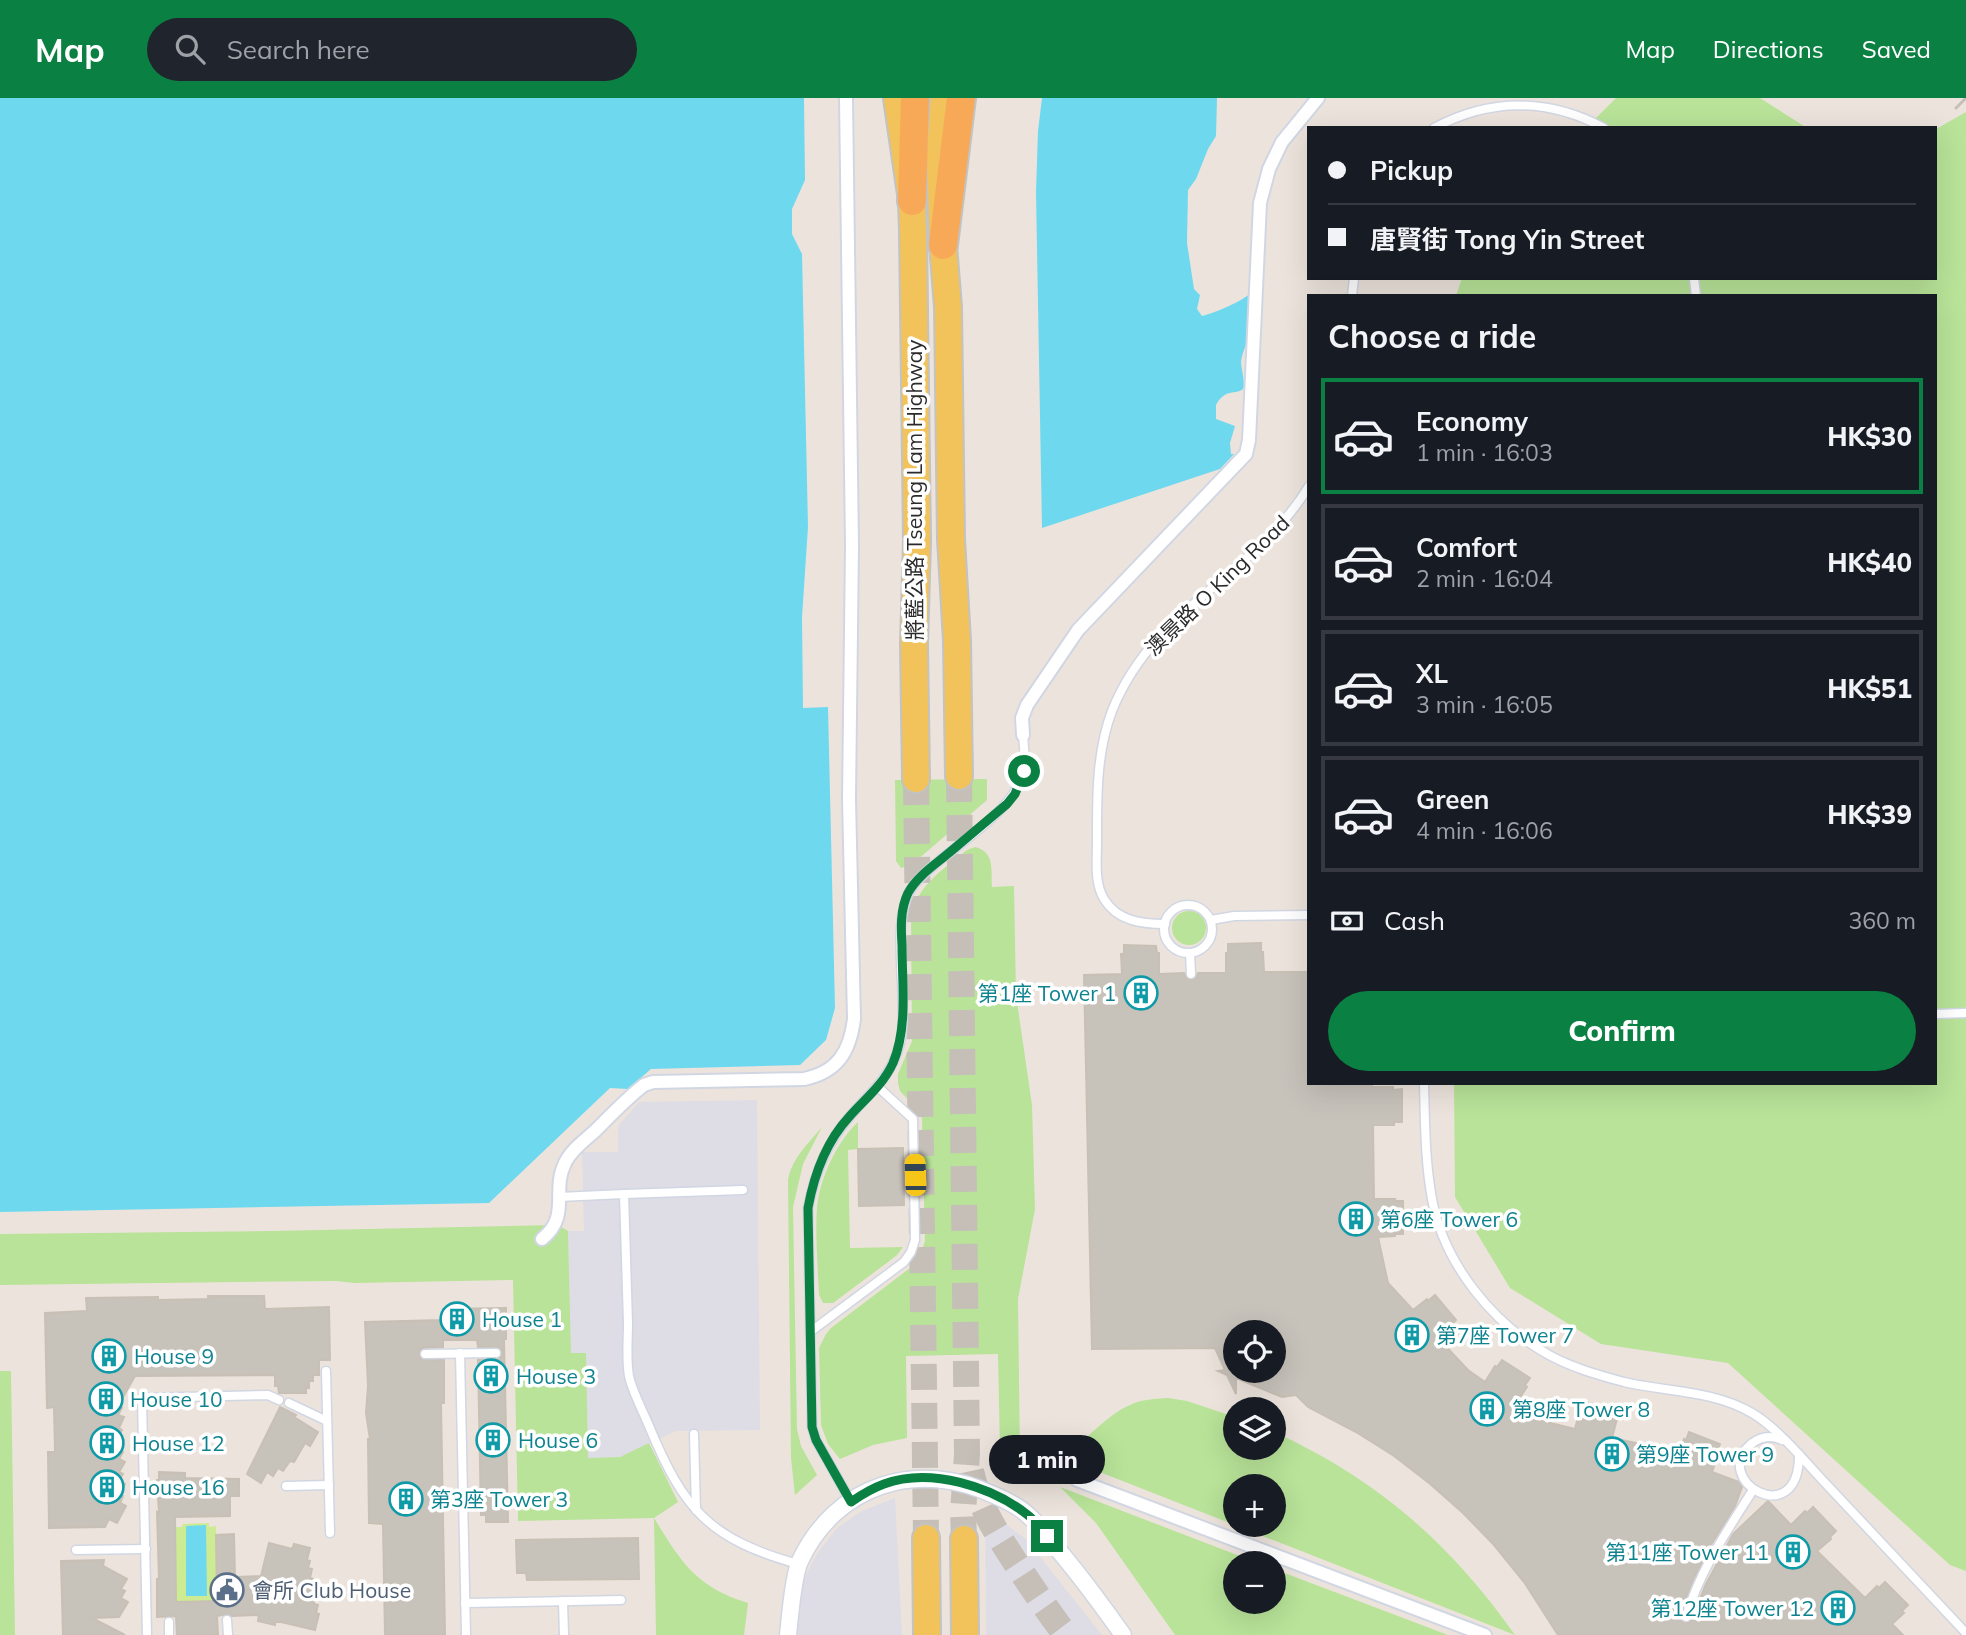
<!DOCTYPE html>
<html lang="en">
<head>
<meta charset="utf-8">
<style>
  :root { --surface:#171b24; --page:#20242c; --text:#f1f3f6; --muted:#9ea1a6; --line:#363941; --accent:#0b8043 }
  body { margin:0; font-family:Mulish,"Noto Sans TC",sans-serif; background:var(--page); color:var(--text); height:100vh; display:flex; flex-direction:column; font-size:26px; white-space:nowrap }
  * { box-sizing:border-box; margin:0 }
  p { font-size:23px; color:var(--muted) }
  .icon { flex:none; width:38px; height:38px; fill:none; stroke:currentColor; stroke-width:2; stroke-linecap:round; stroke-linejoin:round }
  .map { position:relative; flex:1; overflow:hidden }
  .panel { position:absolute; left:1307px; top:196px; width:630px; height:791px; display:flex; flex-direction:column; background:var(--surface); border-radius:0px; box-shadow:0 7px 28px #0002 }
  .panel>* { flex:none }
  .top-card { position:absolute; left:1307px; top:28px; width:630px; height:154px; border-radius:0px; box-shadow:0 7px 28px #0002; display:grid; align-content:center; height:154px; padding:0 21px; background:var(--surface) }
  .fabs { position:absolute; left:1223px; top:1222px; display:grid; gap:14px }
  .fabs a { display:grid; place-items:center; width:63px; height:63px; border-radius:50%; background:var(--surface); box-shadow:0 7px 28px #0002; font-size:35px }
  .end { position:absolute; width:32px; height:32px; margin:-16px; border:9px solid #0b8043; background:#fff; box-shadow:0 0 0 4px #fff }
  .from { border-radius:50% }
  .bubble { position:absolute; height:49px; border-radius:24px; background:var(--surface); box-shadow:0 7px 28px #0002; font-size:23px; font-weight:800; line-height:49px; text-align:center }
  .car { position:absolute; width:21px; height:42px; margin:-21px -10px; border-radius:9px; box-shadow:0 0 5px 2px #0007; background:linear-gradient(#f5c518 24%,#345 0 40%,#f5c518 0 76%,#345 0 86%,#f5c518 0) }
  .top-card b { display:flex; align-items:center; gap:24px; height:66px; font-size:26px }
  .top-card b+b { border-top:2px solid var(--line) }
  .top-card i { width:18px; height:18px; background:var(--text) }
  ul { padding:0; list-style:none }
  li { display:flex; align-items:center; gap:21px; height:116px; margin:0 14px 10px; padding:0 7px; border:4px solid var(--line); border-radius:0px }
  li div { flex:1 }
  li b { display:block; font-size:26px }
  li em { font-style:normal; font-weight:800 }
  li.selected { border-color:var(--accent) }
  li>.icon { width:63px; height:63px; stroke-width:1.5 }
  h2 { padding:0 21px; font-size:32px; line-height:84px }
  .pay { display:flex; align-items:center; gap:18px; height:77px; padding:0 21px; font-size:26px }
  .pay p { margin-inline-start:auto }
  .cta { display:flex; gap:14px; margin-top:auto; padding:14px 21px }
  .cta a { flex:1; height:80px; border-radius:42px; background:var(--accent); color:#fff; font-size:28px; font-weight:800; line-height:80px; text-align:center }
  header { display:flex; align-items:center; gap:42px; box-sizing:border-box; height:98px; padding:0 35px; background:var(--accent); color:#fff }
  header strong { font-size:33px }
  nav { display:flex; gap:38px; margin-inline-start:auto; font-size:24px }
  .search { width:490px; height:63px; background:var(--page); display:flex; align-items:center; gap:18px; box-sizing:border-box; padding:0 24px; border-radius:38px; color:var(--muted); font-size:26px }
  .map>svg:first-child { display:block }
  .industrial { fill:#dedce5 }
  .green { fill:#b8e398; fill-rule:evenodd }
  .pitch { fill:#cdeb93 }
  .water { fill:#6ed8ef }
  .building { fill:#c7c2ba; stroke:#c8c0b5; stroke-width:2; fill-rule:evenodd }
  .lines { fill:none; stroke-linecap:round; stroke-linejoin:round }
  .primary-tunnel { stroke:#c5bfb8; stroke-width:26; stroke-dasharray:26 13; stroke-linecap:butt }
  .trunk-tunnel { stroke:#c5bfb8; stroke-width:28; stroke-dasharray:28 14; stroke-linecap:butt }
  .service-casing { stroke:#d1d6e3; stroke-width:11 }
  .pedestrian-casing { stroke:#d1d6e3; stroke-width:16 }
  .minor-casing { stroke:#d1d6e3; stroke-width:19 }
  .primary-casing { stroke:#c3c3c3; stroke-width:30 }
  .trunk-casing { stroke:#c3c3c3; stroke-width:32 }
  .service { stroke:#fff; stroke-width:8 }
  .pedestrian { stroke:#fff; stroke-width:12 }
  .minor { stroke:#fff; stroke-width:16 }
  .primary { stroke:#f2c25b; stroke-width:26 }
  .trunk { stroke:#f8a958; stroke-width:28 }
  .route { stroke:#0b8043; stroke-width:9 }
  .labels { text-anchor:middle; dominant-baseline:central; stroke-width:7; stroke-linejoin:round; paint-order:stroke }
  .street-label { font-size:21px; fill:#2a2a2a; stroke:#fff }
  .culture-label { font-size:21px; fill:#0d838f; stroke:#fff; text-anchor:start }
  .service-label { font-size:21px; fill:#4e5e75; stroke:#fff; text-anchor:start }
</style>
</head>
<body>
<header>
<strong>Map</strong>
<div class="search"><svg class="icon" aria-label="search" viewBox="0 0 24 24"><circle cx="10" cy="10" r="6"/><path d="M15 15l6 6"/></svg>Search here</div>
<nav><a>Map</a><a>Directions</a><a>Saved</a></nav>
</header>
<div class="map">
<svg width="1966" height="1537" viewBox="0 0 1966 1537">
  <rect width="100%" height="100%" fill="#ece4dc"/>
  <!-- industrial -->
  <g class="industrial">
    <polygon points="757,1002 760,1332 676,1333 620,1359 588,1360 586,1256 571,1255 568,1133 584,1133 582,1054 618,1054 618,1028 639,1004"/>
    <polygon points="895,1400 902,1537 794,1537 801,1486 817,1456 837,1430 860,1414"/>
    <polygon points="985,1411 1026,1441 1102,1537 986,1537"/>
  </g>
  <!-- green -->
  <g class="green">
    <polygon points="1616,0 1760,0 1807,30 1586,30"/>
    <polygon points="1966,14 1966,1473 1950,1467 1728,1265 1601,1246 1510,1190 1455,1099 1454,985 1936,985 1936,198 1456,198 1462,180 1936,180 1936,31"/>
    <polygon points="987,681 987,702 910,768 901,770 896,763 895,682"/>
    <path d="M975 749C995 754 991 772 992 789L1014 788 1016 897 1032 1007 1035 1111 1018 1201 1020 1362 1000 1353 998 1256 906 1258 907 1340 873 1347 840 1361 828 1346 821 1327 819 1250 826 1236 831 1230 914 1167 921 1155 925 1143 922 1020 917 1011 900 993 898 985V976L912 943 911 816C919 786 945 770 967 752Z"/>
    <circle cx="1189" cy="830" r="17"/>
    <path d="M858 1024V1051L848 1052 850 1150 903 1149 897 1157 888 1164 833 1205H823L819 1197C818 1170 815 1137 817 1110 820 1080 836 1045 858 1024Z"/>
    <path d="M822 1029 803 1066 793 1109 797 1331 801 1348 817 1377 795 1397 791 1360 788 1082C792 1060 808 1046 822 1029Z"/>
    <path d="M558 1127 568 1133 571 1255H586L588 1360 620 1359 649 1345 678 1404 654 1420C681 1464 696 1489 748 1505L744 1537H656L654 1420 518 1423 513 1182 355 1185 336 1183 239 1184 0 1187V1136L273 1133Z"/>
    <polygon points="0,1273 11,1273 15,1537 0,1537"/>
    <path d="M1168 1300 1187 1303 1235 1319 1236 1349H1274V1334C1377 1381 1450 1445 1515 1537L1069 1362 1070 1354C1087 1340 1110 1315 1130 1307 1142 1301 1155 1301 1168 1300ZM1236 1388H1274V1426H1236Z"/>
    <polygon points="1060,1389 1258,1465 1236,1465 1236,1503 1274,1503 1274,1471 1448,1537 1175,1537 1096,1425"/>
  </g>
  <!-- pitch -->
  <polygon class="pitch" points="209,1425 209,1429 216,1428 217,1503 176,1504 175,1429 182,1429 183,1426"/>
  <!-- water -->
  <g class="water">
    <polygon points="0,0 804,0 805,82 792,111 792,136 802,156 808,429 802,519 803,610 828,609 835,910 826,942 800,967 651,971 628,991 610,990 489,1105 0,1114"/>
    <path d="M1042 0H1217L1216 38 1208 51 1196 81 1188 92 1187 145 1194 191 1200 197 1197 211 1202 218C1217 214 1241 204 1252 194 1251 206 1252 220 1250 232 1249 243 1242 253 1241 264 1241 270 1246 287 1243 291 1236 297 1225 290 1216 307V321L1235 328 1230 345 1231 356H1234L1220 371 1042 430 1036 94 1038 33Z"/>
    <polygon points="206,1427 207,1498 186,1498 186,1428"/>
  </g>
  <!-- building -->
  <g class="building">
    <path d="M1261 845V854H1263L1264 874H1309V985H1372V989H1393V992L1402 991V1024H1394V1027H1373L1374 1101H1395L1394 1103H1403V1136H1395V1138L1378 1139 1388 1185 1413 1212 1427 1201 1428 1203 1435 1197 1456 1222 1450 1228 1451 1230 1438 1240 1468 1272 1485 1284 1495 1268 1497 1269 1502 1262 1530 1280 1525 1287 1527 1289 1517 1304 1546 1324 1575 1331 1580 1311 1583 1312 1585 1304 1617 1312 1614 1320 1617 1321 1612 1340 1660 1350 1678 1358 1684 1341 1686 1342 1689 1334 1720 1346 1717 1354 1719 1355 1712 1374 1739 1384 1742 1389 1735 1408 1709 1450 1693 1482 1680 1517 1682 1524 1688 1525 1692 1522 1705 1488 1733 1436 1768 1403 1791 1427 1805 1413 1807 1415 1813 1409 1836 1433 1830 1439 1831 1441 1817 1453 1865 1500 1877 1488 1879 1490 1885 1484 1908 1507 1902 1513 1904 1515 1892 1526 1903 1537H1558L1524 1484 1494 1447 1463 1415 1429 1385 1394 1358 1356 1334 1308 1309 1296 1297 1282 1299 1236 1280V1296L1227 1277 1218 1273 1225 1272 1215 1250 1092 1251 1084 877 1122 876 1121 856H1124V847L1156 848 1157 855H1159V876L1184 875 1186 880 1192 882 1196 880 1198 875H1226V855H1228V846ZM1236 1234H1274V1272H1236Z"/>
    <polygon points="903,1050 904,1107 859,1108 858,1051"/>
    <polygon points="208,1198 264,1198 265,1211 329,1209 330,1262 319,1262 319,1277 313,1277 313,1283 309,1283 309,1290 306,1290 306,1295 279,1295 278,1288 275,1288 275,1277 135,1278 118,1308 122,1310 118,1317 124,1319 119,1330 122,1332 118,1339 124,1342 119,1352 123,1354 119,1361 125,1364 119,1374 123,1376 119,1382 125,1386 119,1396 123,1398 120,1405 126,1408 117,1425 109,1421 105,1429 49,1430 48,1354 55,1354 54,1309 47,1310 45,1215 87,1213 86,1200 158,1199 158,1202 208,1201"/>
    <polygon points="506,1210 506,1241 504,1241 508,1424 486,1424 486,1417 481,1417 478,1262 499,1261 502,1258 502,1252 497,1249 478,1249 477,1242 443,1242 443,1249 422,1250 419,1255 421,1261 444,1262 444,1305 441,1305 445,1537 385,1537 383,1426 369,1425 368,1341 370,1341 366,1315 368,1288 365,1224 443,1222 443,1211"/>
    <polygon points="280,1309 296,1317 294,1319 318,1334 310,1348 305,1345 294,1364 290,1363 283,1373 278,1370 273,1378 267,1374 261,1385 247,1376"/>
    <polygon points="159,1374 185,1375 185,1380 239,1381 239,1398 230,1398 230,1418 175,1419 176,1504 217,1503 216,1437 234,1436 235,1479 261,1478 269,1445 292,1451 294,1446 310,1450 307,1462 310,1463 308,1470 312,1471 310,1480 313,1481 311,1488 315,1489 314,1506 318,1507 316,1515 319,1516 315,1532 281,1524 275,1524 275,1527 258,1523 259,1517 232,1518 227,1516 217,1518 218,1537 177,1537 176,1518 157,1519 157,1481 159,1481 157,1414 159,1415 157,1382 159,1382"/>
    <polygon points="638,1440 639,1481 527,1482 526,1475 517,1475 516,1442"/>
    <polygon points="104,1462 103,1468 127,1481 121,1491 125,1493 121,1500 128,1504 119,1519 92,1520 125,1537 63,1537 61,1463"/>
  </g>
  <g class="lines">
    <!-- primary-tunnel -->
    <g class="primary-tunnel">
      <polyline points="959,678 967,1356 963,1414 964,1441"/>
      <polyline points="916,681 926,1440"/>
      <path d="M971 1373C980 1413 1003 1445 1025 1479 1038 1498 1051 1518 1066 1537"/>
    </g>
    <!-- trunk-tunnel -->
    <polyline class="trunk-tunnel" points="1964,0 1966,2"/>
    <defs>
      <g id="service">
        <path d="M1434 30C1490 0 1548 0 1604 30"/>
        <polyline points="1694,180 1696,198"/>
        <polyline points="1352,198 1354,180"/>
        <circle cx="1188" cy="831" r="24"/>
        <polyline points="1211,822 1234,818 1309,817"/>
        <path d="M1165 826C1142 826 1117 823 1104 801 1094 785 1097 762 1097 744 1097 701 1096 655 1112 613 1123 585 1140 560 1160 538 1209 486 1272 450 1309 388"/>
        <polyline points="1190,855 1191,876"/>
        <polyline points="1936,916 1966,915"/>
        <path d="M1424 985C1425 1024 1425 1063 1432 1101 1444 1166 1493 1226 1549 1257 1573 1270 1598 1277 1624 1284 1667 1294 1713 1292 1752 1315 1778 1330 1807 1366 1828 1388 1874 1437 1920 1486 1966 1535"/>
        <path d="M743 1092 624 1096C625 1139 627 1182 628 1225 628 1242 626 1261 629 1278 632 1293 643 1313 649 1328 684 1412 709 1441 798 1466"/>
        <polyline points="559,1099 624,1096"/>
        <polyline points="810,1234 904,1164 911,1154 915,1142 913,1021 878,989"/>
        <polyline points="460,1255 466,1537"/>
        <polyline points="425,1256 496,1255"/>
        <polyline points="326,1273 330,1435"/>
        <polyline points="289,1305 327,1323"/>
        <polyline points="694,1336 696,1412"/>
        <path d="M1782 1342C1771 1337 1760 1339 1751 1346 1709 1382 1799 1435 1799 1357"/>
        <polyline points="286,1388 329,1387"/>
        <path d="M851 1404 816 1342 812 1329 808 1110C814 1078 825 1049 846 1023 868 995 890 983 900 945 910 902 888 822 913 788 920 778 931 770 940 762 967 740 1015 709 1023 675 1026 662 1024 650 1023 637"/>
        <polyline points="76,1452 146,1451"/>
        <polyline points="563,1503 564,1537"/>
        <polyline points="465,1505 621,1502"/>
        <path d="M1686 1519C1700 1472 1727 1433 1753 1392"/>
        <polyline points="227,1522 228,1537"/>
        <polyline points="169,1524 169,1537"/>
        <polyline points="147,1537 142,1300 268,1297 279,1302"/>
      </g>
      <g id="pedestrian">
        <polyline points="1023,637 1022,620 1027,607 1078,532 1246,356 1249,342 1260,105 1269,71 1282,44 1318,0"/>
        <path d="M542 1141C571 1118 551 1093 565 1065 571 1052 585 1042 595 1033 611 1017 626 1001 644 987L653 984 804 981C838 974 850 953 854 921L849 701 852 448 846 0"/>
        <polyline points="1077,1382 1485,1537"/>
      </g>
      <path id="minor" d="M788 1537C790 1519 793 1478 800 1463 836 1386 918 1361 994 1397 1006 1402 1021 1410 1030 1419 1039 1427 1047 1438 1055 1448 1079 1476 1101 1506 1123 1537"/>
      <g id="primary">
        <polyline points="897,0 912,103 913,133 917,443 914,546 916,681"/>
        <polyline points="944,0 940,56 943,147 948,209 951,441 957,543 959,678"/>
        <polyline points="926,1440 927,1537"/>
        <polyline points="964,1441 965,1537"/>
      </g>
      <g id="trunk">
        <polyline points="912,103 915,0"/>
        <polyline points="943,147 961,0"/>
      </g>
    </defs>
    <!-- service casing -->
    <use href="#service" class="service-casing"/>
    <!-- pedestrian casing -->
    <use href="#pedestrian" class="pedestrian-casing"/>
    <!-- minor casing -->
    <use href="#minor" class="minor-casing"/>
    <!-- primary casing -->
    <use href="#primary" class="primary-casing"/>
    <!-- trunk casing -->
    <use href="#trunk" class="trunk-casing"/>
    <!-- service -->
    <use href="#service" class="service"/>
    <!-- pedestrian -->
    <use href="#pedestrian" class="pedestrian"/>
    <!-- minor -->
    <use href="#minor" class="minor"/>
    <!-- primary -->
    <use href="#primary" class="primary"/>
    <!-- trunk -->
    <use href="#trunk" class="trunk"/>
  </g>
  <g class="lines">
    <!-- route -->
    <path class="route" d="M1024 673 1015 696 1007 706C988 722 969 738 950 754 936 766 917 778 908 795 900 812 901 830 902 848 902 886 908 929 893 965 883 987 865 1001 849 1019 826 1044 814 1077 808 1110L812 1329 816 1342 851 1404C861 1397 873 1390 884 1386 930 1369 992 1388 1029 1418 1035 1423 1041 1431 1047 1438"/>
  </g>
  <!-- icons -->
  <defs>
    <symbol id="building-ring" viewBox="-11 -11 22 22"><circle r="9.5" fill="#fff" stroke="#0f9aa8" stroke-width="1.5"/><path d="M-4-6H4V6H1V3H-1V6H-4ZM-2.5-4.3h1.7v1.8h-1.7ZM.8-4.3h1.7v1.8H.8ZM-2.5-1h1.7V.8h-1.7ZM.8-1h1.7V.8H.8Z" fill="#0f9aa8"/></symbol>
    <symbol id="civic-ring" viewBox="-11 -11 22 22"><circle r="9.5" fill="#fff" stroke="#5c6f8a" stroke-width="1.5"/><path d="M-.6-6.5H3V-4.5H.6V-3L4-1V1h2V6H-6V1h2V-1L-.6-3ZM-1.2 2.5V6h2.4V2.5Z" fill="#5c6f8a"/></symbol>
  </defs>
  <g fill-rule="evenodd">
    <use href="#building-ring" x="1122" y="876" width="38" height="38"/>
    <use href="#building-ring" x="1337" y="1102" width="38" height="38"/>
    <use href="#building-ring" x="438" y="1202" width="38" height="38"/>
    <use href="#building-ring" x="1393" y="1218" width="38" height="38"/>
    <use href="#building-ring" x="90" y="1239" width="38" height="38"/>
    <use href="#building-ring" x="472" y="1259" width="38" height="38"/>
    <use href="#building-ring" x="87" y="1282" width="38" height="38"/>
    <use href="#building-ring" x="1468" y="1292" width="38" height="38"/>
    <use href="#building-ring" x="474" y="1323" width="38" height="38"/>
    <use href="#building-ring" x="88" y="1326" width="38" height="38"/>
    <use href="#building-ring" x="1593" y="1337" width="38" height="38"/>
    <use href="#building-ring" x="88" y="1370" width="38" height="38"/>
    <use href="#building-ring" x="387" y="1382" width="38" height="38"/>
    <use href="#building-ring" x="1774" y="1435" width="38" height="38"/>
    <use href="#civic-ring" x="208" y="1473" width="38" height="38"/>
    <use href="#building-ring" x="1819" y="1491" width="38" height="38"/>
  </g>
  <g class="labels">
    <!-- street labels -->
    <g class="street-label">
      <text transform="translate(914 392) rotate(-90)">將藍公路 Tseung Lam Highway</text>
      <text transform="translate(1217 487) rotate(-44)">澳景路 O King Road</text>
    </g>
    <!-- culture labels -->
    <g class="culture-label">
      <text x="1116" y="895" text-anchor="end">第1座 Tower 1</text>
      <text x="1380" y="1121">第6座 Tower 6</text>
      <text x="482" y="1221">House 1</text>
      <text x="1436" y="1237">第7座 Tower 7</text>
      <text x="134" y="1258">House 9</text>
      <text x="516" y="1278">House 3</text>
      <text x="130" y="1301">House 10</text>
      <text x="1512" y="1311">第8座 Tower 8</text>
      <text x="518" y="1342">House 6</text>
      <text x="132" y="1345">House 12</text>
      <text x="1636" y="1356">第9座 Tower 9</text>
      <text x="132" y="1389">House 16</text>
      <text x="430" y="1401">第3座 Tower 3</text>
      <text x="1769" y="1454" text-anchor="end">第11座 Tower 11</text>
      <text x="1814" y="1510" text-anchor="end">第12座 Tower 12</text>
    </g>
    <!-- service labels -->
    <g class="service-label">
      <text x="252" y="1492">會所 Club House</text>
    </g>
  </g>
</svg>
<div class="fabs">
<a><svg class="icon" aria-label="locate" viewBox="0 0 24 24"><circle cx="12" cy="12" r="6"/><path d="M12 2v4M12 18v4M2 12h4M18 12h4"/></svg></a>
<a><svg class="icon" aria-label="layers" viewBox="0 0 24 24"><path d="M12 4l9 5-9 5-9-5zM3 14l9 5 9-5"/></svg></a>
<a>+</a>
<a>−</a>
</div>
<i class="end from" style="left:1024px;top:673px"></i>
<i class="end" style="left:1047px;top:1438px"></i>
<div class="bubble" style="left:989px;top:1337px;width:116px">1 min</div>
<i class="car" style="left:915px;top:1077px;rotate:358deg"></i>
<div class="top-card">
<b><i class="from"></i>Pickup</b>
<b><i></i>唐賢街 Tong Yin Street</b>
</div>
<section class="panel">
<h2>Choose a ride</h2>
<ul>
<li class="selected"><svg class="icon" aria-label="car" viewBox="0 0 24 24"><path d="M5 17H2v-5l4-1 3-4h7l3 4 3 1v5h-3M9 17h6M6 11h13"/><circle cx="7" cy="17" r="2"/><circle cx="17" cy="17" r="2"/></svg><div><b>Economy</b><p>1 min · 16:03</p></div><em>HK$30</em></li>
<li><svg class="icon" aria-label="car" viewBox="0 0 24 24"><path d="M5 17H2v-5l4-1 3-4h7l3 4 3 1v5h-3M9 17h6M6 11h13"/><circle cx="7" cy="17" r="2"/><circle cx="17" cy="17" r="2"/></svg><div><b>Comfort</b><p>2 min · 16:04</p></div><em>HK$40</em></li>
<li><svg class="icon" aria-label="car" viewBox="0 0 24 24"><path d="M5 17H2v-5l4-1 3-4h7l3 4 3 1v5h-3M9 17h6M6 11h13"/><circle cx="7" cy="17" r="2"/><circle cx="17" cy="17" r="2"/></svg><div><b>XL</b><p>3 min · 16:05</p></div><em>HK$51</em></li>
<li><svg class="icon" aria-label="car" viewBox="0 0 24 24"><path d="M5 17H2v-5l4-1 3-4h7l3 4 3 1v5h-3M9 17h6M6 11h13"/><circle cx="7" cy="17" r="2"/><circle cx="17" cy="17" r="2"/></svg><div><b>Green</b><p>4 min · 16:06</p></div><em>HK$39</em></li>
</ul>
<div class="pay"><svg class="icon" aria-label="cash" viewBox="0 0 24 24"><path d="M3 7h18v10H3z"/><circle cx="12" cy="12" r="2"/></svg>Cash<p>360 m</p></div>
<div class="cta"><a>Confirm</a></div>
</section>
</div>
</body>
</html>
